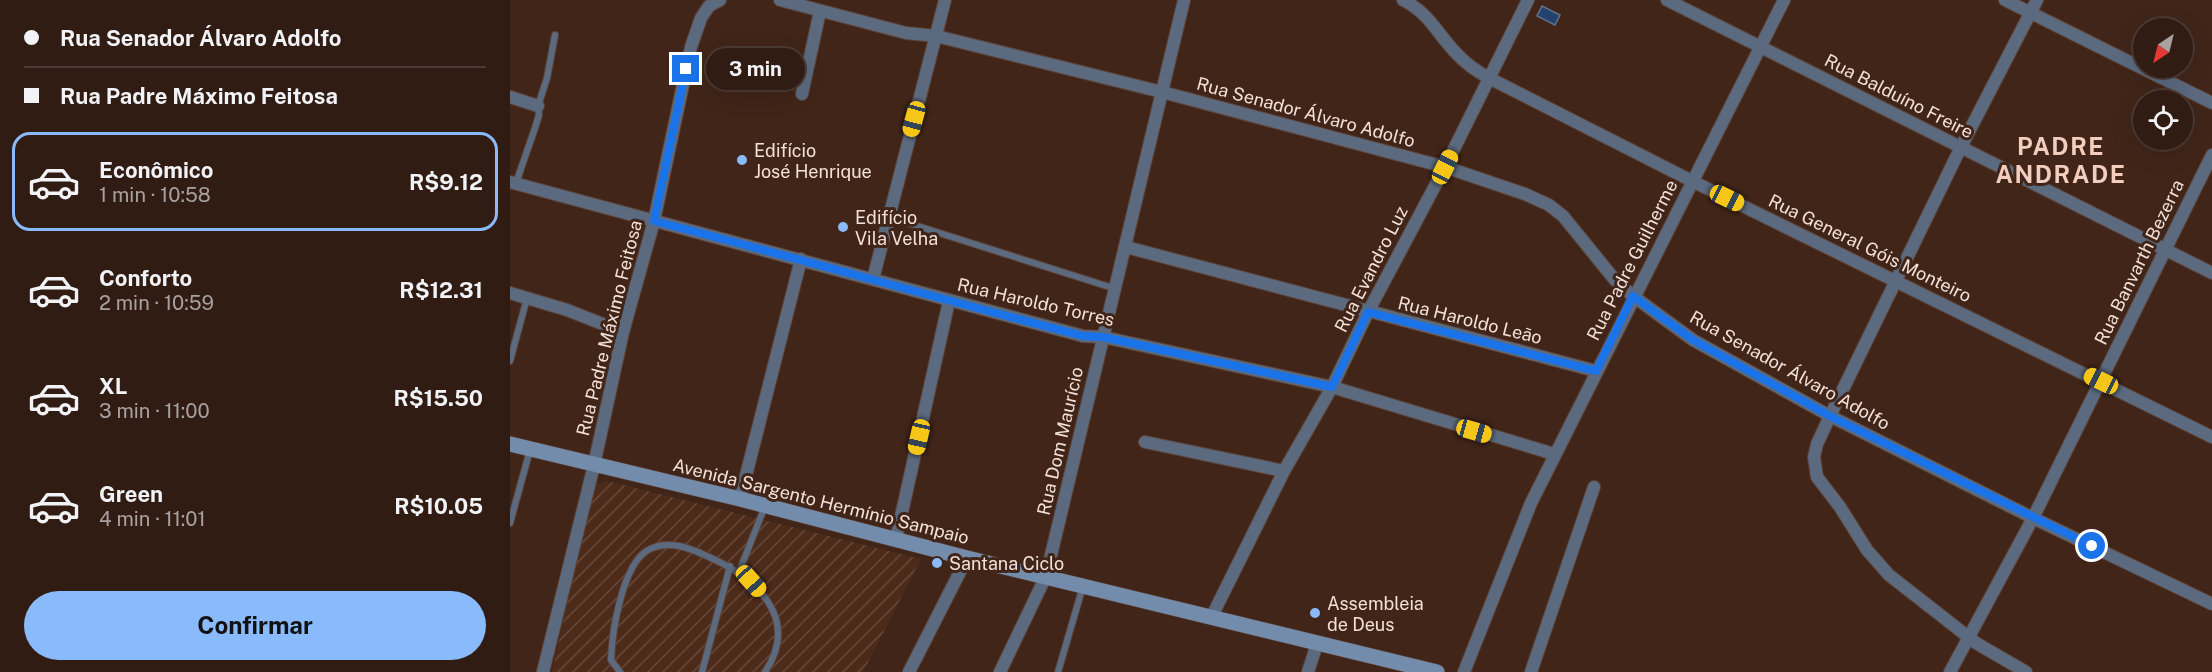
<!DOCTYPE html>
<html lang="pt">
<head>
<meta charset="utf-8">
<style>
  :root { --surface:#311c13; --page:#3d2921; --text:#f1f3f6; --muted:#a8a1a0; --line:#4c3a33; --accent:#89bafc }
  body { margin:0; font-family:"Public Sans",sans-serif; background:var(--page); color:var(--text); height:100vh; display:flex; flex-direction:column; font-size:22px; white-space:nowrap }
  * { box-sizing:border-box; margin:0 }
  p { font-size:20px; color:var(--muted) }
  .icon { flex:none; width:33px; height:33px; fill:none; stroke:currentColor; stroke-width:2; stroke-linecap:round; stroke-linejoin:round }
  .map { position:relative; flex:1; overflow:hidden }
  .panel { display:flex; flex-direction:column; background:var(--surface); width:510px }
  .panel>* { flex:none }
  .guide { display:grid; align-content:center; height:132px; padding:0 24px; background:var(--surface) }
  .needle { width:39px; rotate:215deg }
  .buttons { position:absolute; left:1623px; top:18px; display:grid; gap:12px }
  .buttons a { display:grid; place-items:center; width:60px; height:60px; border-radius:50%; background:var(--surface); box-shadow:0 6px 24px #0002,0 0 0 2px var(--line); font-size:30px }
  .end { position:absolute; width:27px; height:27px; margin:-14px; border:8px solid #1a73e8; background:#fff; box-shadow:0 0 0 3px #fff }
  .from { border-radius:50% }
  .bubble { position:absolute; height:42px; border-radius:21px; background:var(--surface); box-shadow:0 6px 24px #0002,0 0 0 2px var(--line); font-size:20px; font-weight:700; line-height:42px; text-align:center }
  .car { position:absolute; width:18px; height:36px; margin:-18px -9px; border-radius:8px; box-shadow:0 0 4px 2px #0007; background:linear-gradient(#f5c518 24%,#345 0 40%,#f5c518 0 76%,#345 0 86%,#f5c518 0) }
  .guide b { display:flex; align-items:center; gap:21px; height:57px; font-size:22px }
  .guide b+b { border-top:2px solid var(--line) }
  .guide i { width:15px; height:15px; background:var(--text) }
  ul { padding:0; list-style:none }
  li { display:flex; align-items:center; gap:18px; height:99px; margin:0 12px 9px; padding:0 12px; border:3px solid transparent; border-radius:18px }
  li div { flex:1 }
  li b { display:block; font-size:22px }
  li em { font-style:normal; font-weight:700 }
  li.active { border-color:var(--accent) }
  li>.icon { width:54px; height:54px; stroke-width:1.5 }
  .action { display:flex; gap:12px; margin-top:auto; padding:12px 24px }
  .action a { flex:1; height:69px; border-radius:36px; background:var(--accent); color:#111; font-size:24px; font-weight:700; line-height:69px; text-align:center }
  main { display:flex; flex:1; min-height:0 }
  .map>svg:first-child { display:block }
  .industrial { fill:url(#industrial-furrows) }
  .water { fill:#23436d; stroke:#61728d; stroke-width:1.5 }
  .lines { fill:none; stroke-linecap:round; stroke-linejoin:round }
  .lane-casing { stroke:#5d4338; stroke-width:8 }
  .street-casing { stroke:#5d4338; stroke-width:14 }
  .secondary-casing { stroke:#5d4338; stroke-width:16 }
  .lane { stroke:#5b6a7f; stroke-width:6 }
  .street { stroke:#5b6a7f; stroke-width:12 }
  .secondary { stroke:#748cac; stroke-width:15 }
  .route { stroke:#1a73e8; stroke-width:8 }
  .poi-dot { fill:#89bafc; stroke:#412519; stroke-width:2 }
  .labels { text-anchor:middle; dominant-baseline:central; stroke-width:6; stroke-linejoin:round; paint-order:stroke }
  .street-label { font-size:18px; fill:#f3e0d8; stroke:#412519 }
  .poi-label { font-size:18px; fill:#f3e0d8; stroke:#412519; text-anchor:start }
  .district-label { font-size:24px; font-weight:bold; letter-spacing:1.5px; fill:#f3cdbd; stroke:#412519 }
</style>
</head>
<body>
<main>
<section class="panel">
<div class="guide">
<b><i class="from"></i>Rua Senador Álvaro Adolfo</b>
<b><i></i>Rua Padre Máximo Feitosa</b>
</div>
<ul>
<li class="active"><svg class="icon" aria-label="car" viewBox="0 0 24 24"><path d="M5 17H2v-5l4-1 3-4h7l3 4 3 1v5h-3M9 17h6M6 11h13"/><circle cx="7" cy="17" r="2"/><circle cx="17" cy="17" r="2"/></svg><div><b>Econômico</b><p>1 min · 10:58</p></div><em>R$9.12</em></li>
<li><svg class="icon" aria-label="car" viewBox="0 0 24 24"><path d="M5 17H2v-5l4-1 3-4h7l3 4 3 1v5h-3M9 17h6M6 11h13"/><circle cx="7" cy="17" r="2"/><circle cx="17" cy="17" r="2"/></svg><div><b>Conforto</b><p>2 min · 10:59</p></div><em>R$12.31</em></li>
<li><svg class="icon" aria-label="car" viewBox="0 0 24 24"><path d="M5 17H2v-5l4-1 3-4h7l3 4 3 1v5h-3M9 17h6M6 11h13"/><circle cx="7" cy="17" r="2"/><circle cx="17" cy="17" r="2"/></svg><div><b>XL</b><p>3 min · 11:00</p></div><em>R$15.50</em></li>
<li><svg class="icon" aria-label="car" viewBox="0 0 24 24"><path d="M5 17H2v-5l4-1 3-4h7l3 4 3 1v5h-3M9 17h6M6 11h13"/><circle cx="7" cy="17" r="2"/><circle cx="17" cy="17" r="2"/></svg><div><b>Green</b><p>4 min · 11:01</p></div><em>R$10.05</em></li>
</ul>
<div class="action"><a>Confirmar</a></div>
</section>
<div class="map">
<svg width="1702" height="672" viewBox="0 0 1702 672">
  <defs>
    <pattern id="industrial-furrows" width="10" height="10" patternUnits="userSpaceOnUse" patternTransform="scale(1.5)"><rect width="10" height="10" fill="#4d2b1b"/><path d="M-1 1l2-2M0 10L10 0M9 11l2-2" fill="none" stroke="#67493b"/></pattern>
  </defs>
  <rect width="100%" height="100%" fill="#412519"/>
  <!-- industrial -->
  <polygon class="industrial" points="97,481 411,559 353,672 42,672 84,485"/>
  <!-- water -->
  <polygon class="water" points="1032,6 1050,15 1045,25 1027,16"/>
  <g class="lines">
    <defs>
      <g id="lane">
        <polyline points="6,183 25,128 29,115 28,106 37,78 45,35"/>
        <polyline points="379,217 606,289"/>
        <polyline points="0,361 17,298"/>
        <polyline points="0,523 20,450"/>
        <polyline points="229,572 255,506"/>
        <path d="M110 672 101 660C102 632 112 565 138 550 158 539 180 548 199 557 246 578 291 618 255 672"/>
        <polyline points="192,672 220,566"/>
        <polyline points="548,672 573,586"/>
      </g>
      <g id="street">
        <polyline points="270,0 396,33 426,36 652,92 935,167 1015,194 1039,205 1053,216 1105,280 1123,296 1183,340 1320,416 1523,518 1702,604"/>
        <path d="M893 0C919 13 926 32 946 53 956 64 966 71 979 78L1182 181 1702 437"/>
        <polyline points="1157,0 1702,273"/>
        <polyline points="1495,0 1702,103"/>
        <polyline points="292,94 310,11"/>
        <polyline points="0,97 28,106"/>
        <polyline points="0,182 573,336 593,337 822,387 1044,454"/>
        <polyline points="616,247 1086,371"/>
        <polyline points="363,279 435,0"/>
        <polyline points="0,293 57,310 113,332"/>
        <polyline points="635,442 774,471"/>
        <polyline points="230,499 291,259"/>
        <polyline points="386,539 439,301"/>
        <polyline points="701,618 774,471 822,387 858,312 935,167 1018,0"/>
        <polyline points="33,672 84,465 113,332 144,221 181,47 191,18 199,6 210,0"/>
        <polyline points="399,672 457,558"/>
        <polyline points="490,672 536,576 674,0"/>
        <polyline points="798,672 807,644"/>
        <polyline points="954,672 1021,503 1274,0"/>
        <polyline points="1021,672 1084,487"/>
        <polyline points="1440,672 1523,518 1702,155"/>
        <polyline points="1516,672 1466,643 1379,575 1357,550 1330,507 1307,477 1304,457 1307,444 1320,416 1451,147 1527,0"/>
      </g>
      <polyline id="secondary" points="0,444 230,499 457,558 927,672"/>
    </defs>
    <!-- lane casing -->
    <use href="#lane" class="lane-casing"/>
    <!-- street casing -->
    <use href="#street" class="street-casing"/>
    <!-- secondary casing -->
    <use href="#secondary" class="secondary-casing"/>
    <!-- lane -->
    <use href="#lane" class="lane"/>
    <!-- street -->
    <use href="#street" class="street"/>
    <!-- secondary -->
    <use href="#secondary" class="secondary"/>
  </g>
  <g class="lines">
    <!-- route -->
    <path class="route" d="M176 69 144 221C288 258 429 299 573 336L593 337 822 387 858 312 1086 371 1123 296 1183 340 1320 416 1582 546"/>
  </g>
  <!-- markers -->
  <g class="poi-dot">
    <circle cx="232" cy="160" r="6"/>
    <circle cx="333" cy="227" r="6"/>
    <circle cx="427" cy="563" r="6"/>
    <circle cx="805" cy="613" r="6"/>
  </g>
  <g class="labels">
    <!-- street labels -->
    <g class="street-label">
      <text transform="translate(1389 96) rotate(27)">Rua Balduíno Freire</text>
      <text transform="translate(796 112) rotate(15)">Rua Senador Álvaro Adolfo</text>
      <text transform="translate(1360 248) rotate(26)">Rua General Góis Monteiro</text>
      <text transform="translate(1122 260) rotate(-63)">Rua Padre Guilherme</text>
      <text transform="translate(1629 262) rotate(-64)">Rua Banvarth Bezerra</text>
      <text transform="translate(861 269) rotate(-63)">Rua Evandro Luz</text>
      <text transform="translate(526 302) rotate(13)">Rua Haroldo Torres</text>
      <text transform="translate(960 320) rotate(14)">Rua Haroldo Leão</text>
      <text transform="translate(99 328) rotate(-76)">Rua Padre Máximo Feitosa</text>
      <text transform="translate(1280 370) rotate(29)">Rua Senador Álvaro Adolfo</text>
      <text transform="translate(550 441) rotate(-77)">Rua Dom Maurício</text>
      <text transform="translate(311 501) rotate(14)">Avenida Sargento Hermínio Sampaio</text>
    </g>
    <!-- poi labels -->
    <g class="poi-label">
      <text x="244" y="150">Edifício<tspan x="244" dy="21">José Henrique</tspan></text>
      <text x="345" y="217">Edifício<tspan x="345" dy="21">Vila Velha</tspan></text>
      <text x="439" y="563">Santana Ciclo</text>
      <text x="817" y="603">Assembleia<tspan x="817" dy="21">de Deus</tspan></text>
    </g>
    <!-- district labels -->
    <g class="district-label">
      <text x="1551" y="146">PADRE<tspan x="1551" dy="28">ANDRADE</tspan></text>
    </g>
  </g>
</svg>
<div class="buttons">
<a><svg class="needle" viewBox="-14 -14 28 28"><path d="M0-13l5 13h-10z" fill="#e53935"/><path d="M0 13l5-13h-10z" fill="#a8a1a0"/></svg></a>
<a><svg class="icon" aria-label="locate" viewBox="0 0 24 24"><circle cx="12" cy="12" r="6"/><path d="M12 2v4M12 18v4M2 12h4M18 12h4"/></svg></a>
</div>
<i class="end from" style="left:1582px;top:546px"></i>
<i class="end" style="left:176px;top:69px"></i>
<div class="bubble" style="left:196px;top:48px;width:99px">3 min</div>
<i class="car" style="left:404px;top:119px;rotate:195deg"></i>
<i class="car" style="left:935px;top:167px;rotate:26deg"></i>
<i class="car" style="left:1217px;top:198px;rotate:116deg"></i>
<i class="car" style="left:1591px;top:381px;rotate:296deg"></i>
<i class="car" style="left:964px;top:431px;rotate:106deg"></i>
<i class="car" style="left:409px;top:437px;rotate:193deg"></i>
<i class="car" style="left:241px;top:581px;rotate:138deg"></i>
</div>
</main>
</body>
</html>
